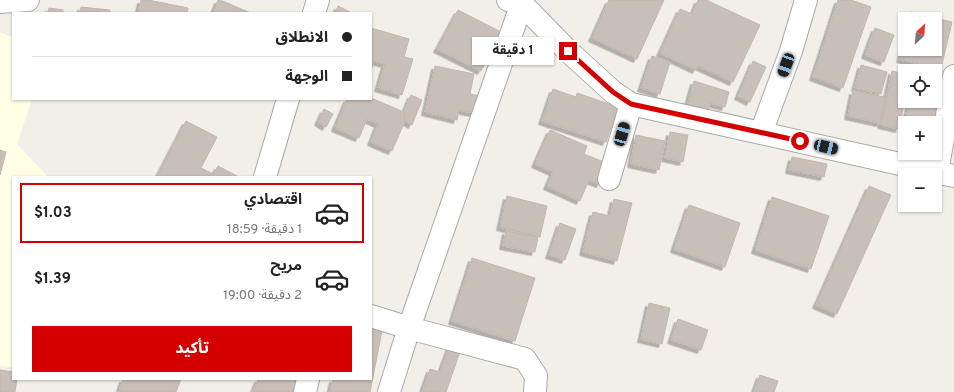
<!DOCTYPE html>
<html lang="ar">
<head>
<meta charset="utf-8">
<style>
  :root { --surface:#fff; --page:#f2f2f2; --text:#222; --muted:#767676; --line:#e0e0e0; --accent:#d40000 }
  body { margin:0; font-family:Overpass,"Noto Sans Arabic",sans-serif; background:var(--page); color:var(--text); direction:rtl; height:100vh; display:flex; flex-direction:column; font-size:15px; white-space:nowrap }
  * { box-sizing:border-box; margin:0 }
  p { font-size:13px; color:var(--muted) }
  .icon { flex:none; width:22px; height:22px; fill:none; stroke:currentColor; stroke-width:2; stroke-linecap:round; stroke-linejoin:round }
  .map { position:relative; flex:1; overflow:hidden; direction:ltr }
  .sheet { position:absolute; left:12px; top:176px; width:360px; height:204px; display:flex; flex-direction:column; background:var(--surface); border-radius:0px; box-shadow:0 1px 3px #0004; direction:rtl }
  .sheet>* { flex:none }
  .hud { position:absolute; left:12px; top:12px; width:360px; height:88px; border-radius:0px; box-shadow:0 1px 3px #0004; direction:rtl; display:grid; align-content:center; height:88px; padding:0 20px; background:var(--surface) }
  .needle { width:26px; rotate:26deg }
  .fabs { position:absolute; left:898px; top:12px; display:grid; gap:8px }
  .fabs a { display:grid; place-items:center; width:44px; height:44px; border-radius:0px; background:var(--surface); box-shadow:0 1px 3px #0004; font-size:20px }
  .end { position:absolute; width:18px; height:18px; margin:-9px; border:5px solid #d40000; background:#fff; box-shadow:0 0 0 2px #fff }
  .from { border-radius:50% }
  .bubble { position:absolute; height:28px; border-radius:0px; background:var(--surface); box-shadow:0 1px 3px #0004; font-size:13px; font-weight:700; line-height:28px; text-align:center; direction:rtl }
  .car { position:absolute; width:12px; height:24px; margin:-12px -6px; border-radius:5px; box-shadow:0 0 3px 1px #0007; background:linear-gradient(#222 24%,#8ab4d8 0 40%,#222 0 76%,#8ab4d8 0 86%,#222 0) }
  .hud b { display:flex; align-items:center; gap:14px; height:38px; font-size:15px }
  .hud b+b { border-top:1px solid var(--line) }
  .hud i { width:10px; height:10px; background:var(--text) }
  ul { padding:7px 0 0; list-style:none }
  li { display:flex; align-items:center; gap:12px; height:60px; margin:0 8px 6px; padding:0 12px; border:2px solid transparent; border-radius:0px }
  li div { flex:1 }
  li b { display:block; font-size:15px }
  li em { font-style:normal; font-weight:700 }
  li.on { border-color:var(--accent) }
  li>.icon { width:36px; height:36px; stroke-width:1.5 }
  .button { display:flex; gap:8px; margin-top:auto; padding:8px 20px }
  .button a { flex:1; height:46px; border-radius:0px; background:var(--accent); color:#fff; font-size:16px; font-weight:700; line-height:46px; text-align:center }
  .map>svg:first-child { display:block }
  .education { fill:#ffffe5 }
  .building { fill:#c7bfb8; stroke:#c4b6ab; filter:url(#shadow) }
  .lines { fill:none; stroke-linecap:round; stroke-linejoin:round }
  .minor-casing { stroke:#a9a9a9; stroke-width:24 }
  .minor { stroke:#fff; stroke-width:22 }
  .route { stroke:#d40000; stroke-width:5 }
</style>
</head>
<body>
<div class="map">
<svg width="954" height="392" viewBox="0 0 954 392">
  <defs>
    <filter id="shadow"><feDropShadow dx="-3.5" dy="3.5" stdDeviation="0" flood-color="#0004"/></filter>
  </defs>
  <rect width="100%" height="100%" fill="#f2efe9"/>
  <!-- education -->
  <polygon class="education" points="0,32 13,38 13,99 32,99 17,144 48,177 13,177 13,367 0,366"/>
  <!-- building -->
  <g class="building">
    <polygon points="141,0 148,0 188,8 187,13 138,13"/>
    <polygon points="218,0 220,0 251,13 213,13"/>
    <polygon points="609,0 664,0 637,59 592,38"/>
    <polygon points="698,0 706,0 760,25 733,82 698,66 696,70 660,53 680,9 692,14"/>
    <polygon points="838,0 851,0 871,7 843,88 813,77"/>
    <polygon points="338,6 352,13 335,13"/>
    <polygon points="81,7 110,10 110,13 80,13"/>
    <polygon points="49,8 63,10 63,13 48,13"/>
    <polygon points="458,10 501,32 481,71 437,49"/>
    <polygon points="911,12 952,22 938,81 935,80 935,71 917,71 919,64 900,59 905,39 905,49 935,49 935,19 910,19"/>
    <polygon points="371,28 409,39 404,57 413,59 402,95 378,88 385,64 374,61 371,71"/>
    <polygon points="875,28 894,35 884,62 865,55"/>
    <polygon points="652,56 670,62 660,94 641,88"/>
    <polygon points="753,61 766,67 750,102 738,96"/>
    <polygon points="861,65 887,72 881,94 855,88"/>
    <polygon points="435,66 474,74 470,94 486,97 482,115 459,110 457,120 425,112"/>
    <polygon points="892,71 905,74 905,99 899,129 881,125"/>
    <polygon points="694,81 729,92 725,107 710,103 708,112 687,106"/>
    <polygon points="935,86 942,88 933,123 905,123 905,133 903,132 910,101 935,101"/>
    <polygon points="553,89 576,97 577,93 618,107 606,142 542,121"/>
    <polygon points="853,91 885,97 880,123 848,116"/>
    <polygon points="411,95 422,100 412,125 405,121 404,112"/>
    <polygon points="371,98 404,112 405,121 392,151 371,142 378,124 367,119 359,138 335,128 347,99"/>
    <polygon points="324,109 333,114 326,127 318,122"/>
    <polygon points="186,121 217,137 201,168 213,174 218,166 239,177 157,177"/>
    <polygon points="550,130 587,146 584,154 609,164 600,184 589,180 580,201 547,186 553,172 535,164"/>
    <polygon points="670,132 688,135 683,162 665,158"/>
    <polygon points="636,135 665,141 659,170 631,164"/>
    <polygon points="0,150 6,152 0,175"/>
    <polygon points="792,157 827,164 824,177 789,170"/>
    <polygon points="869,186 891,195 837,314 816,305"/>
    <polygon points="507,196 547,206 540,237 500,227"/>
    <polygon points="772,197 829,216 811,269 755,250"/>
    <polygon points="614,199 632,203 617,261 583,252 593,212 610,216"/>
    <polygon points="689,205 740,223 725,267 674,249"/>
    <polygon points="560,223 576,229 565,260 549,255"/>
    <polygon points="506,231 538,237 535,252 503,246"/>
    <polygon points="472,258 535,278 515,341 452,321"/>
    <polygon points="649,303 670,308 662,344 641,339"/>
    <polygon points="678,319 708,330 701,350 671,340"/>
    <polygon points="371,329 382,331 370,392 330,392 333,379 371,379"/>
    <polygon points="451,343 462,346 446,392 422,392 430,369 440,372"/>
    <polygon points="0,370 13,372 13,379 17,379 15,392 0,392"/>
    <polygon points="760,375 778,381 774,392 754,392"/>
    <polygon points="123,379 181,379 176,392 119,392"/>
    <polygon points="258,379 297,379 293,392 253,392"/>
  </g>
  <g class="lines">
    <defs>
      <g id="minor">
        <polyline points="508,0 522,4 568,51 613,92 631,104 954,176"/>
        <polyline points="0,2 28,0"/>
        <polyline points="314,13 318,0"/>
        <polyline points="761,133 791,51 806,0"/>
        <polyline points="937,172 954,76"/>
        <polyline points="265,177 288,99"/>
        <polyline points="609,179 631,104"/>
        <polyline points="371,316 409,328 525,359 536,376 535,392"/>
        <polyline points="305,392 308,379"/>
        <polyline points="389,392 409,328 523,0"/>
      </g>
    </defs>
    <!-- minor casing -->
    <use href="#minor" class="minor-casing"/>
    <!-- minor -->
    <use href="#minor" class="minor"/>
  </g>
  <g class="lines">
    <!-- route -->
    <polyline class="route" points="568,51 613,92 631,104 800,141"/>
  </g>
</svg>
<div class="fabs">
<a><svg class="needle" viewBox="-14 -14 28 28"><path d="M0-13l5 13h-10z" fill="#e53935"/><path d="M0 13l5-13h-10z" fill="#767676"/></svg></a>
<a><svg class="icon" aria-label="locate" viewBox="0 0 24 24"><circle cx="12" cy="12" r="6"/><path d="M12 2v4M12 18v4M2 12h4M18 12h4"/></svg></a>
<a>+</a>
<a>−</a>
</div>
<i class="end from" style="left:800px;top:141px"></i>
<i class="end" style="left:568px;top:51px"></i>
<div class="bubble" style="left:472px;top:37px;width:82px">1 دقيقة</div>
<i class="car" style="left:786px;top:65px;rotate:200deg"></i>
<i class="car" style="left:622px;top:134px;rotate:16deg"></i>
<i class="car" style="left:826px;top:147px;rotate:103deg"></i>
<div class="hud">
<b><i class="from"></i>الانطلاق</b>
<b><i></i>الوجهة</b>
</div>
<section class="sheet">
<ul>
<li class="on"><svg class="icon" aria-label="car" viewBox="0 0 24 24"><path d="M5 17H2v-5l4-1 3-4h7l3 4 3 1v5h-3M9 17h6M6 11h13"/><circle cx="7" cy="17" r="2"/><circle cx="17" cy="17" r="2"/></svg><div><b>اقتصادي</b><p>1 دقيقة · 18:59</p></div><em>$1.03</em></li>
<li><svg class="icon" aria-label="car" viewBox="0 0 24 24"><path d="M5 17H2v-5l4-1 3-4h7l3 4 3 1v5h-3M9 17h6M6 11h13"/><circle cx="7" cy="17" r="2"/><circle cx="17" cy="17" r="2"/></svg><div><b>مريح</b><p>2 دقيقة · 19:00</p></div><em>$1.39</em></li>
</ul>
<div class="button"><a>تأكيد</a></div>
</section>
</div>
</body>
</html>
